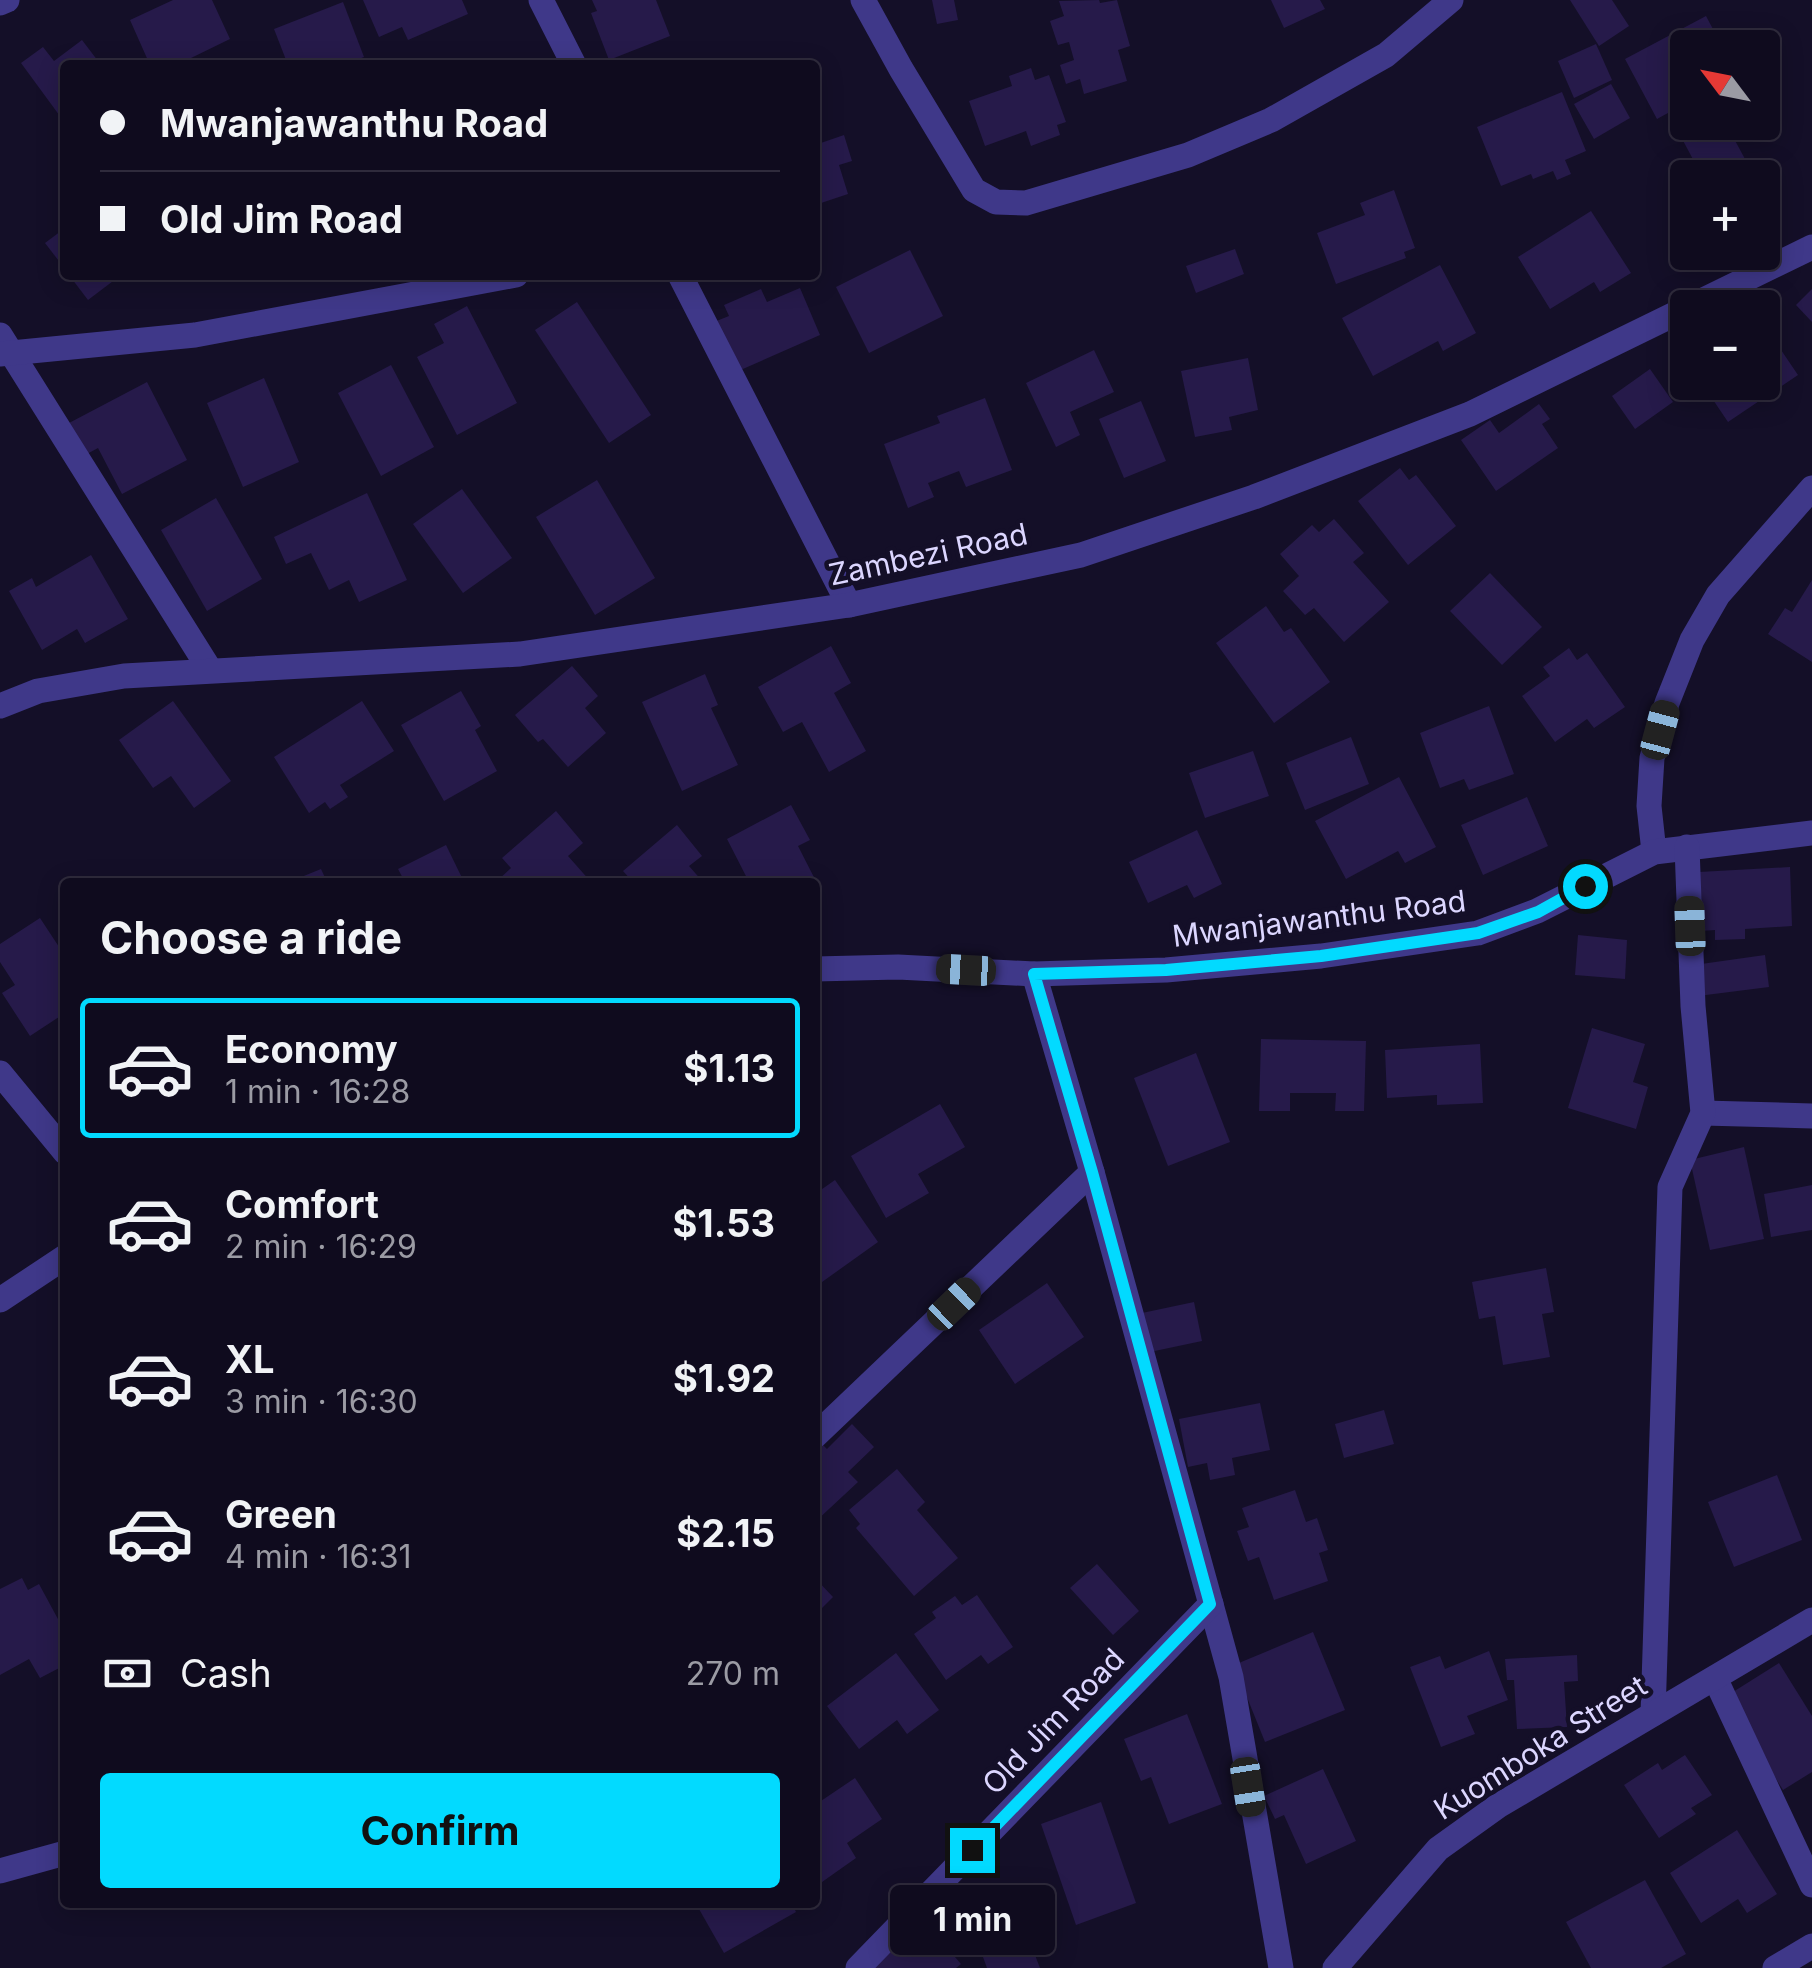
<!DOCTYPE html>
<html lang="en">
<head>
<meta charset="utf-8">
<style>
  :root { --surface:#0f0b1e; --page:#1d192b; --text:#f1f3f6; --muted:#9b9ba4; --line:#2f2b3c; --accent:#02daff }
  body { margin:0; font-family:Inter,sans-serif; background:var(--page); color:var(--text); height:100vh; display:flex; flex-direction:column; font-size:38px; white-space:nowrap }
  * { box-sizing:border-box; margin:0 }
  p { font-size:32px; color:var(--muted) }
  .icon { flex:none; width:55px; height:55px; fill:none; stroke:currentColor; stroke-width:2; stroke-linecap:round; stroke-linejoin:round }
  .map { position:relative; flex:1; overflow:hidden }
  .sheet { position:absolute; left:60px; top:878px; width:760px; height:1030px; display:flex; flex-direction:column; background:var(--surface); border-radius:10px; box-shadow:0 5px 25px #0003,0 0 0 2px var(--line) }
  .sheet>* { flex:none }
  .banner { position:absolute; left:60px; top:60px; width:760px; height:220px; border-radius:10px; box-shadow:0 5px 25px #0003,0 0 0 2px var(--line); display:grid; align-content:center; height:220px; padding:0 40px; background:var(--surface) }
  .needle { width:65px; rotate:302deg }
  .tools { position:absolute; left:1670px; top:30px; display:grid; gap:20px }
  .tools a { display:grid; place-items:center; width:110px; height:110px; border-radius:10px; background:var(--surface); box-shadow:0 5px 25px #0003,0 0 0 2px var(--line); font-size:50px }
  .end { position:absolute; width:45px; height:45px; margin:-22px; border:12px solid #02daff; background:#111; box-shadow:0 0 0 5px #111 }
  .from { border-radius:50% }
  .bubble { position:absolute; height:70px; border-radius:10px; background:var(--surface); box-shadow:0 5px 25px #0003,0 0 0 2px var(--line); font-size:32px; font-weight:700; line-height:70px; text-align:center }
  .car { position:absolute; width:30px; height:60px; margin:-30px -15px; border-radius:12px; box-shadow:0 0 8px 2px #0007; background:linear-gradient(#222 24%,#8ab4d8 0 40%,#222 0 76%,#8ab4d8 0 86%,#222 0) }
  .banner b { display:flex; align-items:center; gap:35px; height:95px; font-size:38px }
  .banner b+b { border-top:2px solid var(--line) }
  .banner i { width:25px; height:25px; background:var(--text) }
  ul { padding:0; list-style:none }
  li { display:flex; align-items:center; gap:30px; height:140px; margin:0 20px 15px; padding:0 20px; border:5px solid transparent; border-radius:10px }
  li div { flex:1 }
  li b { display:block; font-size:38px }
  li em { font-style:normal; font-weight:700 }
  li.selected { border-color:var(--accent) }
  li>.icon { width:90px; height:90px; stroke-width:1.5 }
  h2 { padding:0 40px; font-size:45px; line-height:120px }
  .pay { display:flex; align-items:center; gap:25px; height:110px; padding:0 40px; font-size:38px }
  .pay p { margin-inline-start:auto }
  .action { display:flex; gap:20px; margin-top:auto; padding:20px 40px }
  .action a { flex:1; height:115px; border-radius:10px; background:var(--accent); color:#111; font-size:40px; font-weight:700; line-height:115px; text-align:center }
  .map>svg:first-child { display:block }
  .building { fill:#261a4a }
  .lines { fill:none; stroke-linecap:round; stroke-linejoin:round }
  .minor { stroke:#3f3889; stroke-width:25 }
  .tertiary { stroke:#3f3889; stroke-width:25 }
  .route { stroke:#02daff; stroke-width:12 }
  .labels { text-anchor:middle; dominant-baseline:central; stroke-width:9; stroke-linejoin:round; paint-order:stroke }
  .street-label { font-size:30px; fill:#dcd6ff; stroke:#140f28 }
</style>
</head>
<body>
<div class="map">
<svg width="1812" height="1968" viewBox="0 0 1812 1968">
  <rect width="100%" height="100%" fill="#140f28"/>
  <!-- building -->
  <g class="building">
    <polygon points="173,0 212,0 230,39 189,59 192,65 150,65 130,20"/>
    <polygon points="363,0 462,0 468,14 408,40 402,27 379,37"/>
    <polygon points="592,0 656,0 670,36 609,60 591,13 597,11"/>
    <polygon points="932,0 954,0 958,20 937,24"/>
    <polygon points="1099,0 1100,3 1117,0 1130,46 1118,50 1127,81 1084,94 1080,79 1066,84 1060,65 1074,60 1069,42 1058,45 1050,21 1064,16 1059,1"/>
    <polygon points="1271,0 1320,0 1325,9 1284,28"/>
    <polygon points="1570,0 1612,0 1629,26 1599,46"/>
    <polygon points="343,2 364,57 343,65 288,65 274,29"/>
    <polygon points="1706,16 1723,48 1688,48 1688,102 1657,119 1625,59"/>
    <polygon points="82,40 101,65 65,65 65,123 21,63 43,47 54,61"/>
    <polygon points="1596,44 1612,80 1574,98 1558,61"/>
    <polygon points="1031,68 1035,80 1049,75 1066,122 1057,125 1060,135 1031,146 1026,131 985,146 969,101 1012,86 1009,76"/>
    <polygon points="1611,84 1630,118 1594,139 1574,104"/>
    <polygon points="1562,92 1586,151 1565,160 1571,174 1557,180 1553,171 1533,179 1531,174 1501,186 1477,127"/>
    <polygon points="1703,122 1725,122 1752,172 1742,178 1703,178 1680,135"/>
    <polygon points="844,135 852,161 839,165 848,194 815,205 815,145"/>
    <polygon points="1394,190 1415,248 1404,252 1406,258 1336,284 1317,233 1365,215 1360,203"/>
    <polygon points="1591,211 1631,273 1600,292 1594,282 1550,309 1518,257"/>
    <polygon points="65,228 65,269 45,243"/>
    <polygon points="1235,249 1244,274 1196,293 1186,266"/>
    <polygon points="910,250 943,316 869,353 836,287"/>
    <polygon points="1440,265 1476,333 1443,351 1438,341 1373,376 1342,318"/>
    <polygon points="69,275 121,275 88,300"/>
    <polygon points="800,288 820,335 736,372 714,322 729,316 724,305 761,289 767,302"/>
    <polygon points="1812,289 1812,322 1796,305"/>
    <polygon points="577,302 651,415 609,443 535,330"/>
    <polygon points="467,306 517,403 457,435 417,357 444,343 434,324"/>
    <polygon points="1762,322 1798,375 1728,422 1701,382 1762,382"/>
    <polygon points="1094,350 1114,392 1070,412 1080,435 1056,447 1026,383"/>
    <polygon points="1248,358 1258,410 1229,417 1232,430 1195,437 1181,371"/>
    <polygon points="391,365 434,447 381,476 338,393"/>
    <polygon points="1650,369 1673,402 1635,429 1612,396"/>
    <polygon points="264,378 299,462 243,487 207,403"/>
    <polygon points="147,382 187,460 122,494 98,448 85,455 69,423"/>
    <polygon points="985,398 1012,470 966,487 959,471 928,483 934,497 908,508 884,444 940,423 937,416"/>
    <polygon points="1141,401 1166,461 1124,478 1099,419"/>
    <polygon points="1539,404 1550,419 1542,424 1558,448 1496,491 1461,440 1490,420 1499,433"/>
    <polygon points="1400,468 1409,480 1416,475 1456,526 1408,565 1358,501"/>
    <polygon points="597,480 655,578 595,615 536,517"/>
    <polygon points="462,489 512,558 463,593 413,524"/>
    <polygon points="367,493 407,580 359,602 349,580 329,590 311,553 286,564 274,537"/>
    <polygon points="216,498 262,579 207,611 161,530"/>
    <polygon points="1334,519 1364,553 1353,562 1389,602 1344,642 1314,608 1305,615 1283,591 1299,576 1280,554 1312,525 1319,532"/>
    <polygon points="91,555 128,619 85,643 77,629 42,650 9,591 32,578 36,587"/>
    <polygon points="1490,573 1542,627 1502,665 1450,611"/>
    <polygon points="1812,580 1812,662 1768,634 1785,608 1792,612"/>
    <polygon points="1266,606 1284,632 1291,628 1330,682 1274,723 1216,643"/>
    <polygon points="831,646 851,683 834,693 866,751 829,772 802,722 783,732 758,687"/>
    <polygon points="1569,648 1577,660 1587,653 1625,707 1594,728 1587,719 1555,742 1522,696 1550,676 1543,667"/>
    <polygon points="572,666 598,696 585,708 606,733 568,767 543,739 538,742 515,715"/>
    <polygon points="705,674 718,705 711,708 738,765 682,791 642,702"/>
    <polygon points="461,691 481,726 475,730 497,771 444,801 401,725"/>
    <polygon points="173,701 231,781 194,808 171,776 153,788 119,740"/>
    <polygon points="362,701 394,751 340,785 348,797 330,809 325,802 309,813 274,757"/>
    <polygon points="1489,706 1514,774 1469,790 1464,779 1440,788 1420,733"/>
    <polygon points="1351,737 1369,784 1305,810 1286,763"/>
    <polygon points="1253,751 1269,796 1205,818 1189,773"/>
    <polygon points="1399,777 1436,847 1405,863 1398,851 1346,879 1315,821"/>
    <polygon points="1527,797 1548,846 1483,875 1461,825"/>
    <polygon points="791,805 810,840 798,846 822,893 815,897 815,882 749,882 727,839"/>
    <polygon points="556,811 583,843 568,856 591,882 500,882 498,880 511,868 502,858"/>
    <polygon points="677,825 702,856 689,866 703,882 633,882 623,871"/>
    <polygon points="1197,830 1222,884 1194,898 1187,885 1148,903 1129,862"/>
    <polygon points="446,845 464,882 405,882 398,869"/>
    <polygon points="1790,867 1792,926 1745,929 1745,939 1715,940 1715,930 1701,931 1699,872"/>
    <polygon points="321,869 327,882 289,882"/>
    <polygon points="40,918 65,956 65,1013 30,1036 2,993 15,985 0,962 0,944"/>
    <polygon points="1578,935 1627,940 1625,979 1575,975"/>
    <polygon points="1765,955 1769,987 1698,996 1694,965"/>
    <polygon points="1592,1028 1645,1044 1633,1082 1648,1087 1636,1129 1568,1108"/>
    <polygon points="1261,1039 1366,1041 1364,1111 1335,1111 1336,1093 1290,1093 1290,1111 1259,1111"/>
    <polygon points="1480,1044 1483,1103 1437,1105 1437,1095 1387,1098 1385,1050"/>
    <polygon points="1196,1053 1230,1142 1168,1166 1134,1078"/>
    <polygon points="940,1104 965,1147 918,1174 929,1193 886,1218 851,1156"/>
    <polygon points="1744,1147 1764,1239 1710,1250 1690,1160"/>
    <polygon points="835,1180 878,1242 815,1287 815,1194"/>
    <polygon points="1812,1185 1812,1230 1771,1237 1764,1194"/>
    <polygon points="1546,1268 1554,1312 1542,1314 1550,1357 1503,1365 1495,1316 1479,1319 1472,1282"/>
    <polygon points="1047,1283 1084,1337 1015,1384 979,1330"/>
    <polygon points="1194,1302 1202,1341 1150,1352 1142,1313"/>
    <polygon points="1260,1403 1270,1450 1232,1458 1235,1475 1210,1480 1207,1463 1188,1467 1179,1419"/>
    <polygon points="1384,1410 1394,1444 1344,1458 1335,1424"/>
    <polygon points="852,1424 874,1447 848,1472 858,1482 815,1522 815,1448 821,1443 827,1449"/>
    <polygon points="897,1469 925,1502 917,1510 958,1558 914,1596 856,1528 860,1524 849,1510"/>
    <polygon points="1777,1475 1802,1540 1734,1567 1708,1502"/>
    <polygon points="1295,1490 1306,1522 1317,1518 1328,1550 1319,1553 1328,1581 1274,1600 1259,1557 1248,1561 1237,1531 1249,1527 1242,1508"/>
    <polygon points="1097,1564 1139,1611 1113,1635 1070,1588"/>
    <polygon points="22,1578 28,1590 39,1584 65,1632 65,1665 40,1678 29,1659 0,1675 0,1589"/>
    <polygon points="815,1578 833,1597 815,1615"/>
    <polygon points="977,1595 1013,1647 988,1664 981,1655 946,1680 914,1634 936,1618 932,1612 955,1596 962,1605"/>
    <polygon points="1313,1632 1345,1710 1265,1742 1234,1665"/>
    <polygon points="1489,1651 1508,1700 1467,1716 1475,1734 1441,1747 1410,1667 1440,1656 1445,1669"/>
    <polygon points="896,1653 939,1710 907,1734 897,1720 859,1749 827,1706"/>
    <polygon points="1577,1655 1578,1681 1564,1682 1567,1727 1517,1729 1514,1680 1507,1680 1505,1659"/>
    <polygon points="1779,1663 1812,1716 1812,1772 1783,1790 1725,1697"/>
    <polygon points="1187,1714 1222,1804 1169,1824 1151,1777 1141,1781 1124,1739"/>
    <polygon points="1685,1755 1712,1795 1691,1808 1696,1814 1659,1838 1624,1785 1658,1763 1662,1770"/>
    <polygon points="1323,1769 1356,1841 1306,1864 1284,1815 1275,1819 1264,1796"/>
    <polygon points="855,1778 882,1819 847,1843 856,1858 822,1882 815,1871 815,1805"/>
    <polygon points="1101,1802 1136,1903 1076,1925 1041,1824"/>
    <polygon points="1737,1830 1777,1894 1747,1913 1738,1899 1701,1923 1670,1873"/>
    <polygon points="1645,1880 1686,1954 1661,1968 1591,1968 1566,1922"/>
    <polygon points="1012,1896 1040,1968 987,1968 967,1913"/>
    <polygon points="695,1902 791,1902 796,1912 724,1953"/>
    <polygon points="922,1919 961,1964 956,1968 875,1968"/>
  </g>
  <g class="lines">
    <!-- minor -->
    <g class="minor">
      <polyline points="541,0 574,65"/>
      <polyline points="863,0 901,69 974,190 996,202 1026,203 1188,155 1271,120 1386,55 1451,0"/>
      <polyline points="0,3 7,0"/>
      <polyline points="680,275 849,605"/>
      <polyline points="0,335 210,670"/>
      <polyline points="0,354 195,335 516,275"/>
      <polyline points="1654,852 1649,806 1652,758 1667,703 1692,640 1718,595 1812,488"/>
      <polyline points="815,969 898,967 1034,974 1166,970 1321,956 1478,933 1537,911 1654,852 1812,833"/>
      <polyline points="1034,974 1092,1172 1231,1677 1281,1968"/>
      <polyline points="0,1073 65,1152"/>
      <polyline points="1703,1113 1812,1116"/>
      <polyline points="0,1300 65,1257"/>
      <polyline points="815,1436 1092,1172"/>
      <polyline points="1715,1678 1812,1885"/>
      <polyline points="1653,1714 1670,1187 1703,1113 1693,1006 1687,847"/>
      <polyline points="0,1871 65,1853"/>
      <polyline points="1335,1968 1438,1849 1498,1806 1812,1620"/>
      <polyline points="1775,1968 1812,1946"/>
    </g>
    <!-- tertiary -->
    <g class="tertiary">
      <polyline points="0,706 38,691 124,676 520,654 849,605 1081,555 1254,497 1470,414 1812,247"/>
      <polyline points="858,1968 1211,1604"/>
    </g>
  </g>
  <g class="lines">
    <!-- route -->
    <polyline class="route" points="972,1850 1210,1604 1092,1172 1034,974 1166,970 1321,956 1478,933 1538,912 1585,886"/>
  </g>
  <g class="labels">
    <!-- street labels -->
    <g class="street-label">
      <text transform="translate(928 554) rotate(-12)">Zambezi Road</text>
      <text transform="translate(1319 918) rotate(-7)">Mwanjawanthu Road</text>
      <text transform="translate(1053 1721) rotate(-46)">Old Jim Road</text>
      <text transform="translate(1540 1747) rotate(-32)">Kuomboka Street</text>
    </g>
  </g>
</svg>
<div class="tools">
<a><svg class="needle" viewBox="-14 -14 28 28"><path d="M0-13l5 13h-10z" fill="#e53935"/><path d="M0 13l5-13h-10z" fill="#9b9ba4"/></svg></a>
<a>+</a>
<a>−</a>
</div>
<i class="end from" style="left:1585px;top:886px"></i>
<i class="end" style="left:972px;top:1850px"></i>
<div class="bubble" style="left:890px;top:1885px;width:165px">1 min</div>
<i class="car" style="left:1660px;top:730px;rotate:15deg"></i>
<i class="car" style="left:1690px;top:926px;rotate:358deg"></i>
<i class="car" style="left:966px;top:970px;rotate:273deg"></i>
<i class="car" style="left:954px;top:1304px;rotate:46deg"></i>
<i class="car" style="left:1248px;top:1787px;rotate:171deg"></i>
<div class="banner">
<b><i class="from"></i>Mwanjawanthu Road</b>
<b><i></i>Old Jim Road</b>
</div>
<section class="sheet">
<h2>Choose a ride</h2>
<ul>
<li class="selected"><svg class="icon" aria-label="car" viewBox="0 0 24 24"><path d="M5 17H2v-5l4-1 3-4h7l3 4 3 1v5h-3M9 17h6M6 11h13"/><circle cx="7" cy="17" r="2"/><circle cx="17" cy="17" r="2"/></svg><div><b>Economy</b><p>1 min · 16:28</p></div><em>$1.13</em></li>
<li><svg class="icon" aria-label="car" viewBox="0 0 24 24"><path d="M5 17H2v-5l4-1 3-4h7l3 4 3 1v5h-3M9 17h6M6 11h13"/><circle cx="7" cy="17" r="2"/><circle cx="17" cy="17" r="2"/></svg><div><b>Comfort</b><p>2 min · 16:29</p></div><em>$1.53</em></li>
<li><svg class="icon" aria-label="car" viewBox="0 0 24 24"><path d="M5 17H2v-5l4-1 3-4h7l3 4 3 1v5h-3M9 17h6M6 11h13"/><circle cx="7" cy="17" r="2"/><circle cx="17" cy="17" r="2"/></svg><div><b>XL</b><p>3 min · 16:30</p></div><em>$1.92</em></li>
<li><svg class="icon" aria-label="car" viewBox="0 0 24 24"><path d="M5 17H2v-5l4-1 3-4h7l3 4 3 1v5h-3M9 17h6M6 11h13"/><circle cx="7" cy="17" r="2"/><circle cx="17" cy="17" r="2"/></svg><div><b>Green</b><p>4 min · 16:31</p></div><em>$2.15</em></li>
</ul>
<div class="pay"><svg class="icon" aria-label="cash" viewBox="0 0 24 24"><path d="M3 7h18v10H3z"/><circle cx="12" cy="12" r="2"/></svg>Cash<p>270 m</p></div>
<div class="action"><a>Confirm</a></div>
</section>
</div>
</body>
</html>
